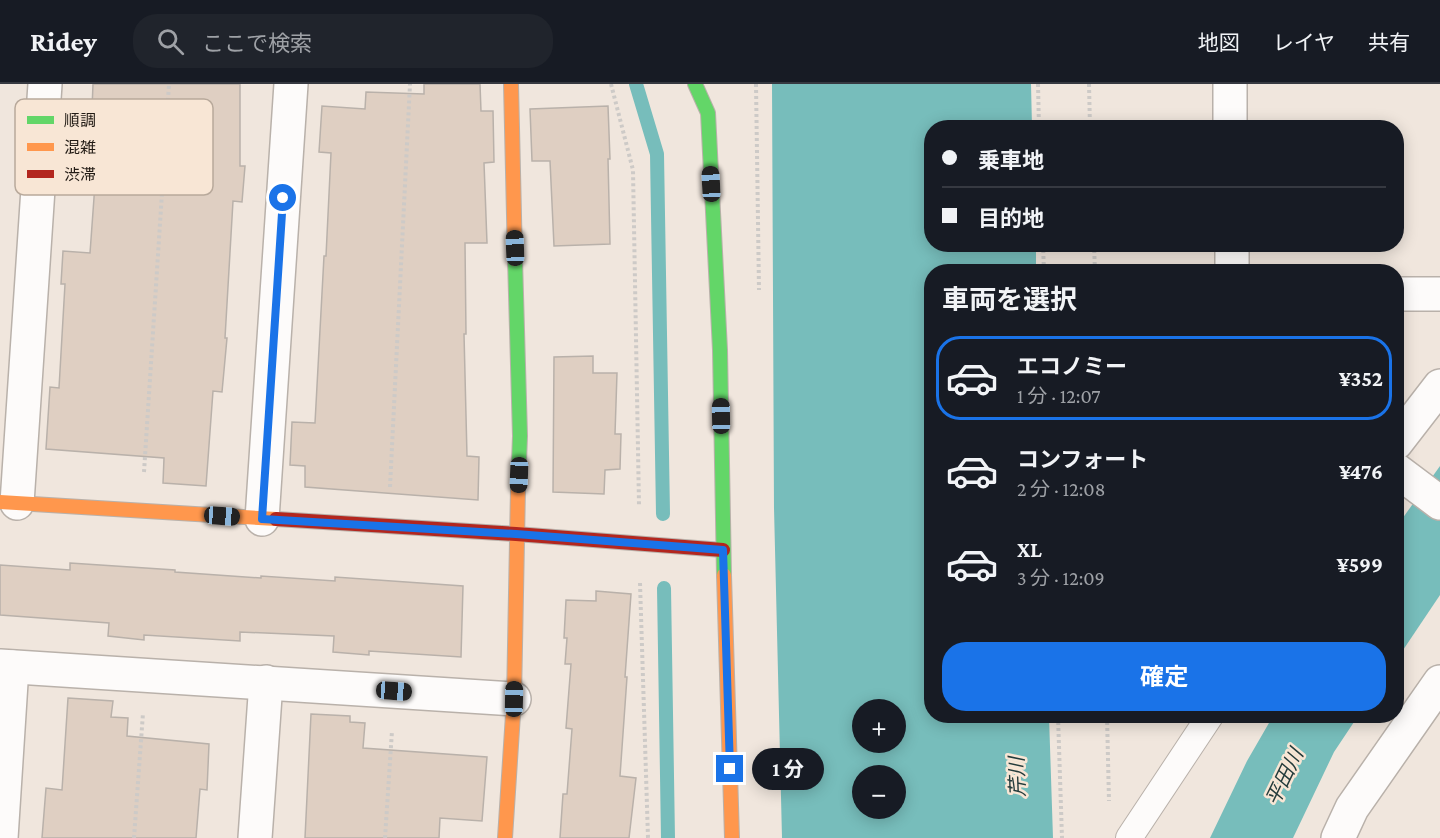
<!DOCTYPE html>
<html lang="ja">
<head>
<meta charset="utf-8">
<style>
  :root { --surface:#171b24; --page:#20242c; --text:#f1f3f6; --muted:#9ea1a6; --line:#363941; --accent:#1a73e8 }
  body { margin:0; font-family:"Crimson Pro","Noto Sans JP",serif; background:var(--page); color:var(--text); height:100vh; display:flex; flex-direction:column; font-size:22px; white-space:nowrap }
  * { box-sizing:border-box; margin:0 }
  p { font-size:20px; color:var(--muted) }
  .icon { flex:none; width:33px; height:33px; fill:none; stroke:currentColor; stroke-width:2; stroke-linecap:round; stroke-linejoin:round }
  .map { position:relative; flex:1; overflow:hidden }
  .side { position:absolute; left:924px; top:180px; width:480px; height:459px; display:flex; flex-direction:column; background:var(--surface); border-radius:24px; box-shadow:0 3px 15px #0003 }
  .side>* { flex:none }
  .banner { position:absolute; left:924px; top:36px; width:480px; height:132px; border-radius:24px; box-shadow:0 3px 15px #0003; display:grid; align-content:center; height:132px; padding:0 18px; background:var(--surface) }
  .controls { position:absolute; left:852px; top:615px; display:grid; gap:12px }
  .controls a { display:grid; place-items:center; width:54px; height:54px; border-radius:50%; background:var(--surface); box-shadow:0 3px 15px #0003; font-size:30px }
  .end { position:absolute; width:27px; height:27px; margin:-14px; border:8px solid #1a73e8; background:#fff; box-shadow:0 0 0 3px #fff }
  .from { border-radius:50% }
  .bubble { position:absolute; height:42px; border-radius:21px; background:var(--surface); box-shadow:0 3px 15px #0003; font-size:20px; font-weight:700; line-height:42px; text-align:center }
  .car { position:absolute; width:18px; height:36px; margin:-18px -9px; border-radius:8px; box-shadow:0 0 4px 2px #0007; background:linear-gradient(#222 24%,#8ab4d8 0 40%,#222 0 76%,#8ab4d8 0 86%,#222 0) }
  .banner b { display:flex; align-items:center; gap:21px; height:57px; font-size:22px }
  .banner b+b { border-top:2px solid var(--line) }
  .banner i { width:15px; height:15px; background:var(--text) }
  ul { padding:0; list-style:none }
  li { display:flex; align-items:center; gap:18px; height:84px; margin:0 12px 9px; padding:0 6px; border:3px solid transparent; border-radius:24px }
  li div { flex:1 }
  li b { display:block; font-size:22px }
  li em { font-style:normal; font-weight:700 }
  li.on { border-color:var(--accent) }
  li>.icon { width:54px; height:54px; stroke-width:1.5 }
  h2 { padding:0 18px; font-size:27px; line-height:72px }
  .button { display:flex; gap:12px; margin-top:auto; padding:12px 18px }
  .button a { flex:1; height:69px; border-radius:24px; background:var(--accent); color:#fff; font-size:24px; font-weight:700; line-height:69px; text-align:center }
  header { display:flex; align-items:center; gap:36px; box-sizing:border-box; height:84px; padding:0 30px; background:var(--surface); border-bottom:2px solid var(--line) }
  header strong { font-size:28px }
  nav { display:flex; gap:33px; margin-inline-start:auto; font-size:21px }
  .search { width:420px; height:54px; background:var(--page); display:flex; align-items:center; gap:15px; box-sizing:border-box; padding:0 21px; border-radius:24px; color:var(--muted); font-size:22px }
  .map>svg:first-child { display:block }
  .water { fill:#77bdbb; fill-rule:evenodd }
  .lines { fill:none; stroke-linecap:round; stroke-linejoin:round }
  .stream { stroke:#77bdbb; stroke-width:14 }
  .building { fill:#dfcfc2; stroke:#b9b1aa; stroke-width:1.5 }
  .lane-casing { stroke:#b9b1aa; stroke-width:28 }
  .street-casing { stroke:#b9b1aa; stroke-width:36 }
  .fast-casing { stroke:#b9b1aa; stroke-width:16 }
  .slow-casing { stroke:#b9b1aa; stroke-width:16 }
  .jam-casing { stroke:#b9b1aa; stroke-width:16 }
  .path { stroke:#cdcac7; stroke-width:4; stroke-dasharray:3 3; stroke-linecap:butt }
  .lane { stroke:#fdfbfa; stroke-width:26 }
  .street { stroke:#fdfbfa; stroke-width:33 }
  .fast { stroke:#63d668; stroke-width:14 }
  .slow { stroke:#ff974d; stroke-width:14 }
  .jam { stroke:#b3261e; stroke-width:14 }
  .route { stroke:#1a73e8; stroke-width:8 }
  .labels { text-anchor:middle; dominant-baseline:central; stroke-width:5; stroke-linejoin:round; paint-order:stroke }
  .water-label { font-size:20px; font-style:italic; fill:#233b3b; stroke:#f8e6d5 }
  .key { fill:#f8e6d5; stroke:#b8a99b; stroke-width:1.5 }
  .key-label { font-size:16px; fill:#221b15 }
</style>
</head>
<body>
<header>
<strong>Ridey</strong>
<div class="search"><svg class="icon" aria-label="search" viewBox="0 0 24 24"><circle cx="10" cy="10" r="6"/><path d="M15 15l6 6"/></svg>ここで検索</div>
<nav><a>地図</a><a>レイヤ</a><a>共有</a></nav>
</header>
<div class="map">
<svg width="1440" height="754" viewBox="0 0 1440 754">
  <rect width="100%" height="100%" fill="#f0e6dd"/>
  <!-- water -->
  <g class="water">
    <path d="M772 0H1031L1032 43 932 44V160L1036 161V187L932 188V632H1049L1053 754H782L774 424ZM862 626H896V658H862ZM862 692H896V724H862Z"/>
    <polygon points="1440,382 1440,511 1397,575 1397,442"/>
    <polygon points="1273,632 1358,632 1334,668 1293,754 1210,754 1247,677"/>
  </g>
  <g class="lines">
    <!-- stream -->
    <g class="stream">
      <polyline points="636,0 657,70 663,430"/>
      <polyline points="664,504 668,754"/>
    </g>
  </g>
  <!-- building -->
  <g class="building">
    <polygon points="93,0 240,0 240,82 245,82 242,118 233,117 225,254 227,254 222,308 213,307 206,402 163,399 164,374 46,365 50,303 59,304 65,200 61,200 63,167 90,169 95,100 77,99 80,49 91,50"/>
    <polygon points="424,0 480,0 481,27 493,27 494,78 484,79 487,159 465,159 466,250 464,250 467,372 479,373 478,416 305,403 305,382 290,381 292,338 315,339 324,172 326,172 331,69 319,68 322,22 365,25 366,8 424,10"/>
    <polygon points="608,22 610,75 608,75 610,160 554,162 550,77 532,77 530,25"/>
    <polygon points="593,272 593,289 617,289 615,350 621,350 620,385 605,386 604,410 553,408 554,273"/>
    <polygon points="70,479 175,486 175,488 261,494 261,492 335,497 335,493 463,502 461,573 369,567 369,571 333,568 334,552 240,548 240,557 144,551 144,556 108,552 109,539 0,531 0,481 70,486"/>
    <polygon points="596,507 631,510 625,593 627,593 620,692 636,694 629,754 560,754 563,710 567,710 572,645 566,644 571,580 565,580 567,554 564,554 566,516 596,517"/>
    <polygon points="68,614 113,617 111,633 128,634 127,652 209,660 207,706 200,705 196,754 42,754 46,704 62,706"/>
    <polygon points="311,630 350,632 350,638 365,639 363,664 487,673 482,737 440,734 439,754 305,754"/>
  </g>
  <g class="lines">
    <defs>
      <polyline id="lane" points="1129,754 1210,632"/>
      <g id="street">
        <polyline points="1230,0 1230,44"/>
        <polyline points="1232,160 1232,188"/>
        <polyline points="1396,210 1440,210"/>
        <polyline points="1396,359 1440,302"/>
        <polyline points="1396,386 1440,419"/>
        <polyline points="17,419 45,0"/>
        <polyline points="262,435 291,0"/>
        <polyline points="0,582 514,615"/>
        <polyline points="1,754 12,583"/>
        <polyline points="255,754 266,598"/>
        <polyline points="1338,754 1352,724 1440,598"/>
      </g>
      <g id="fast">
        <polyline points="695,0 708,29 720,266 724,491"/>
        <polyline points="515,175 520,352 518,404"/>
      </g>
      <g id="slow">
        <polyline points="511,0 515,175"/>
        <polyline points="0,418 276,435"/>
        <polyline points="724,491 732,754"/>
        <polyline points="505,754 514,615 518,404"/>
      </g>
      <polyline id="jam" points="276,435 516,450 723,466"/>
    </defs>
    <!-- lane casing -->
    <use href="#lane" class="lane-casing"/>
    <!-- street casing -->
    <use href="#street" class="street-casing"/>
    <!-- fast casing -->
    <use href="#fast" class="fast-casing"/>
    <!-- slow casing -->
    <use href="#slow" class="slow-casing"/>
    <!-- jam casing -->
    <use href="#jam" class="jam-casing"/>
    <!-- path -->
    <g class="path">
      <polyline points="611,0 633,86 639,421"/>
      <polyline points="756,0 759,206"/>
      <polyline points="1038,0 1039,44"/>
      <polyline points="1089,0 1090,44"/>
      <polyline points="1043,160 1044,188"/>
      <polyline points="1094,160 1095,188"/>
      <polyline points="144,388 169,0"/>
      <polyline points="390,403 410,0"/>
      <polyline points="640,499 648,754"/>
      <polyline points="1058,632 1062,754"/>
      <polyline points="1107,632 1109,717"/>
      <polyline points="134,754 143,629"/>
      <polyline points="385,754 392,647"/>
    </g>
    <!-- lane -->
    <use href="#lane" class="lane"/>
    <!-- street -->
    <use href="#street" class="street"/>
    <!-- fast -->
    <use href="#fast" class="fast"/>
    <!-- slow -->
    <use href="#slow" class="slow"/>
    <!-- jam -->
    <use href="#jam" class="jam"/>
  </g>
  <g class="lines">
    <!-- route -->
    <polyline class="route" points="283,114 262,435 516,450 723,466 730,685"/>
  </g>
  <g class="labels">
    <!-- water labels -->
    <g class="water-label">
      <text transform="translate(1017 693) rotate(-92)">芹川</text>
      <text transform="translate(1284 693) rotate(-64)">平田川</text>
    </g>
  </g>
  <!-- legend -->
  <rect x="15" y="15" width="198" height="96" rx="9" class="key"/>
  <rect x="27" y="32" width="27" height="8" fill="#63d668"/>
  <rect x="27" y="59" width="27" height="8" fill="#ff974d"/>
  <rect x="27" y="86" width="27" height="8" fill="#b3261e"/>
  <g class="key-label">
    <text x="64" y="42">順調</text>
    <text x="64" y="69">混雑</text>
    <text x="64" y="96">渋滞</text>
  </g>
</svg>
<div class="controls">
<a>+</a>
<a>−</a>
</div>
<i class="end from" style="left:283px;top:114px"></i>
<i class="end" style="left:730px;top:685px"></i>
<div class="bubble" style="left:752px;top:664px;width:72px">1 分</div>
<i class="car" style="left:711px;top:100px;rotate:357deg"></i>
<i class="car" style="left:515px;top:164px;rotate:358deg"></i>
<i class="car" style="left:721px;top:332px;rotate:359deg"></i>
<i class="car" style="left:519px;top:391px;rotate:182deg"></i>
<i class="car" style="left:222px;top:432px;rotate:94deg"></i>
<i class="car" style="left:394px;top:607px;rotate:94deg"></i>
<i class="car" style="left:514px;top:615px;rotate:1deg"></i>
<div class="banner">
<b><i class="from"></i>乗車地</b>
<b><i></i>目的地</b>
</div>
<section class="side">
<h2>車両を選択</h2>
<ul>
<li class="on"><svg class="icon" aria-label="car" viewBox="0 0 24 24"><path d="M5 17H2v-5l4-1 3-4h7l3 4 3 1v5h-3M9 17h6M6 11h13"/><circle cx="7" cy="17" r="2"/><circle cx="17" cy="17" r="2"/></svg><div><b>エコノミー</b><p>1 分 · 12:07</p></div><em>¥352</em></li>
<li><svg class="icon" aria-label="car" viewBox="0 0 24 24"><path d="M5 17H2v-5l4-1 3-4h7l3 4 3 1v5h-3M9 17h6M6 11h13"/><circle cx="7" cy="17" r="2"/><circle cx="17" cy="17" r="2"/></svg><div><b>コンフォート</b><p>2 分 · 12:08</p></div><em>¥476</em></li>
<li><svg class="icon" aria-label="car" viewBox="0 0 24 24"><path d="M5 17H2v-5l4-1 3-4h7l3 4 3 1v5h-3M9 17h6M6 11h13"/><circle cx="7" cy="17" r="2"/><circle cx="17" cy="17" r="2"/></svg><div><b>XL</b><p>3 分 · 12:09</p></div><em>¥599</em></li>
</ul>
<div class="button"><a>確定</a></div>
</section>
</div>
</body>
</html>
